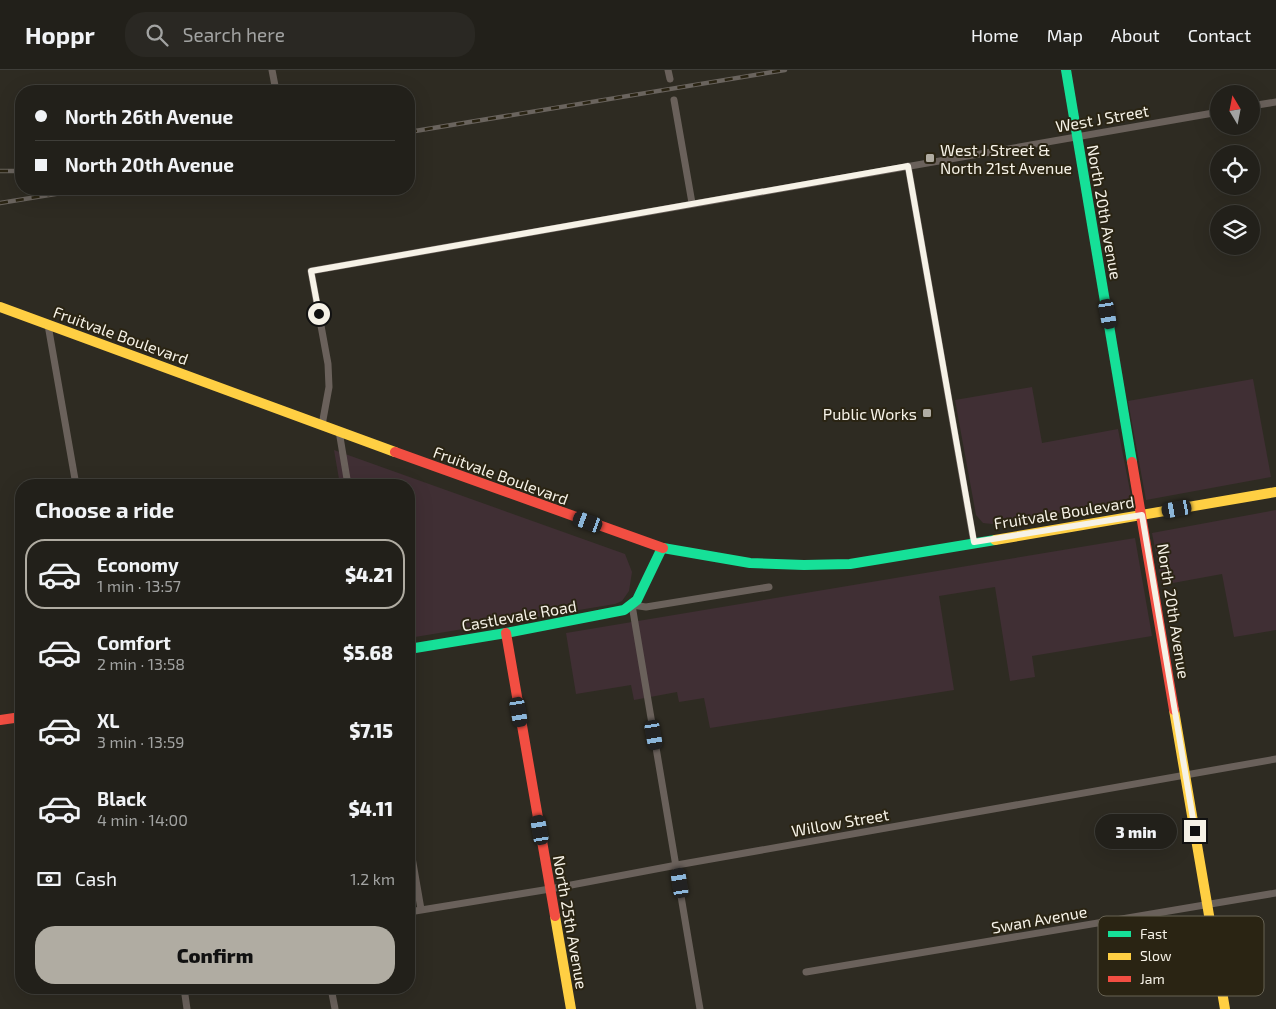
<!DOCTYPE html>
<html lang="en">
<head>
<meta charset="utf-8">
<style>
  :root { --surface:#22201a; --page:#2a2823; --text:#f1f3f6; --muted:#a2a3a2; --line:#3f3e39; --accent:#b0aca2 }
  body { margin:0; font-family:"Exo 2",sans-serif; background:var(--page); color:var(--text); height:100vh; display:flex; flex-direction:column; font-size:19px; white-space:nowrap }
  * { box-sizing:border-box; margin:0 }
  p { font-size:16px; color:var(--muted) }
  .icon { flex:none; width:28px; height:28px; fill:none; stroke:currentColor; stroke-width:2; stroke-linecap:round; stroke-linejoin:round }
  .map { position:relative; flex:1; overflow:hidden }
  .drawer { position:absolute; left:15px; top:409px; width:400px; height:515px; display:flex; flex-direction:column; background:var(--surface); border-radius:20px; box-shadow:0 5px 20px #0002,0 0 0 1px var(--line) }
  .drawer>* { flex:none }
  .top-card { position:absolute; left:15px; top:15px; width:400px; height:110px; border-radius:20px; box-shadow:0 5px 20px #0002,0 0 0 1px var(--line); display:grid; align-content:center; height:110px; padding:0 20px; background:var(--surface) }
  .needle { width:32px; rotate:350deg }
  .buttons { position:absolute; left:1210px; top:15px; display:grid; gap:10px }
  .buttons a { display:grid; place-items:center; width:50px; height:50px; border-radius:50%; background:var(--surface); box-shadow:0 5px 20px #0002,0 0 0 1px var(--line); font-size:25px }
  .end { position:absolute; width:22px; height:22px; margin:-11px; border:6px solid #f6f2e7; background:#111; box-shadow:0 0 0 2px #111 }
  .from { border-radius:50% }
  .bubble { position:absolute; height:35px; border-radius:18px; background:var(--surface); box-shadow:0 5px 20px #0002,0 0 0 1px var(--line); font-size:16px; font-weight:800; line-height:35px; text-align:center }
  .car { position:absolute; width:15px; height:30px; margin:-15px -8px; border-radius:6px; box-shadow:0 0 4px 1px #0007; background:linear-gradient(#222 24%,#8ab4d8 0 40%,#222 0 76%,#8ab4d8 0 86%,#222 0) }
  .top-card b { display:flex; align-items:center; gap:18px; height:48px; font-size:19px }
  .top-card b+b { border-top:1px solid var(--line) }
  .top-card i { width:12px; height:12px; background:var(--text) }
  ul { padding:0; list-style:none }
  li { display:flex; align-items:center; gap:15px; height:70px; margin:0 10px 8px; padding:0 10px; border:2px solid transparent; border-radius:20px }
  li div { flex:1 }
  li b { display:block; font-size:19px }
  li em { font-style:normal; font-weight:800 }
  li.selected { border-color:var(--accent) }
  li>.icon { width:45px; height:45px; stroke-width:1.5 }
  h2 { padding:0 20px; font-size:22px; line-height:60px }
  .pay { display:flex; align-items:center; gap:12px; height:55px; padding:0 20px; font-size:19px }
  .pay p { margin-inline-start:auto }
  .cta { display:flex; gap:10px; margin-top:auto; padding:10px 20px }
  .cta a { flex:1; height:58px; border-radius:20px; background:var(--accent); color:#111; font-size:20px; font-weight:800; line-height:58px; text-align:center }
  header { display:flex; align-items:center; gap:30px; box-sizing:border-box; height:70px; padding:0 25px; background:var(--surface); border-bottom:1px solid var(--line) }
  header strong { font-size:24px }
  nav { display:flex; gap:28px; margin-inline-start:auto; font-size:18px }
  .search { width:350px; height:45px; background:var(--page); display:flex; align-items:center; gap:12px; box-sizing:border-box; padding:0 18px; border-radius:20px; color:var(--muted); font-size:19px }
  .map>svg:first-child { display:block }
  .commercial { fill:#402f34 }
  .lines { fill:none; stroke-linecap:round; stroke-linejoin:round }
  .street { stroke:#6a615b; stroke-width:7 }
  .fast { stroke:#16e098; stroke-width:10 }
  .slow { stroke:#ffcf43; stroke-width:10 }
  .jam { stroke:#f24e42; stroke-width:10 }
  .rail-casing { stroke:#6a645e; stroke-width:4.5 }
  .rail { stroke:#2a2413; stroke-width:2.5; stroke-dasharray:8; stroke-linecap:butt }
  .route { stroke:#f6f2e7; stroke-width:6 }
  .poi-dot { fill:#b0aca2; stroke:#2a2413; stroke-width:2 }
  .labels { text-anchor:middle; dominant-baseline:central; stroke-width:4; stroke-linejoin:round; paint-order:stroke }
  .street-label { font-size:16px; fill:#f6f2e7; stroke:#2a2413 }
  .poi-label { font-size:16px; fill:#f6f2e7; stroke:#2a2413; text-anchor:start }
  .key { fill:#2a2413; stroke:#676253; stroke-width:1 }
  .key-label { font-size:14px; fill:#f6f2e7 }
</style>
</head>
<body>
<header>
<strong>Hoppr</strong>
<div class="search"><svg class="icon" aria-label="search" viewBox="0 0 24 24"><circle cx="10" cy="10" r="6"/><path d="M15 15l6 6"/></svg>Search here</div>
<nav><a>Home</a><a>Map</a><a>About</a><a>Contact</a></nav>
</header>
<div class="map">
<svg width="1276" height="939" viewBox="0 0 1276 939">
  <rect width="100%" height="100%" fill="#2e2b22"/>
  <!-- commercial -->
  <g class="commercial">
    <polygon points="1253,309 1271,407 1146,430 1128,331"/>
    <polygon points="1032,317 1042,373 1118,359 1132,431 992,454 983,453 976,445 955,330"/>
    <polygon points="334,380 625,484 632,502 629,521 622,531 615,534 409,568 409,415 340,415"/>
    <polygon points="1276,440 1276,560 1234,567 1222,504 1162,515 1152,463"/>
    <polygon points="1135,468 1152,566 1032,586 1035,607 1010,611 995,517 939,526 954,620 710,658 704,628 679,632 677,622 634,630 631,615 576,624 566,563"/>
  </g>
  <g class="lines">
    <!-- street -->
    <g class="street">
      <polyline points="272,0 276,21"/>
      <polyline points="668,0 670,9"/>
      <polyline points="674,30 692,133"/>
      <polyline points="1251,36 1276,32"/>
      <polyline points="908,96 974,473"/>
      <polyline points="48,255 76,415"/>
      <polyline points="322,355 329,317 328,294 311,201 1219,42"/>
      <polyline points="339,361 348,415"/>
      <polyline points="409,770 421,839"/>
      <polyline points="409,842 550,819 677,795 1276,689"/>
      <polyline points="806,902 1276,823"/>
      <polyline points="184,918 187,939"/>
      <polyline points="331,918 335,939"/>
      <polyline points="700,939 632,535 646,537 769,517"/>
    </g>
    <!-- fast -->
    <g class="fast">
      <polyline points="1066,0 1132,392"/>
      <polyline points="663,478 750,493 804,495 850,494 995,470"/>
      <polyline points="409,579 506,563 624,540 637,530 662,478"/>
    </g>
    <!-- slow -->
    <g class="slow">
      <polyline points="0,237 395,382"/>
      <polyline points="995,470 1276,422"/>
      <polyline points="1174,640 1225,939"/>
      <polyline points="555,846 571,939"/>
    </g>
    <!-- jam -->
    <g class="jam">
      <polyline points="395,382 663,478"/>
      <polyline points="1132,392 1174,640"/>
      <polyline points="506,563 555,846"/>
      <polyline points="0,650 21,647"/>
    </g>
    <defs>
      <g id="rail">
        <polyline points="409,62 785,0"/>
        <polyline points="0,101 21,101"/>
        <polyline points="0,133 86,119"/>
      </g>
    </defs>
    <!-- rail casing -->
    <use href="#rail" class="rail-casing"/>
    <!-- rail -->
    <use href="#rail" class="rail"/>
  </g>
  <g class="lines">
    <!-- route -->
    <polyline class="route" points="319,244 311,201 908,96 974,472 1142,445 1195,761"/>
  </g>
  <!-- markers -->
  <g class="poi-dot">
    <rect x="925" y="83" width="10" height="10" rx="2.5"/>
    <rect x="922" y="338" width="10" height="10" rx="2.5"/>
  </g>
  <g class="labels">
    <!-- street labels -->
    <g class="street-label">
      <text transform="translate(1102 48) rotate(-10)">West J Street</text>
      <text transform="translate(1105 142) rotate(80)">North 20th Avenue</text>
      <text transform="translate(121 265) rotate(20)">Fruitvale Boulevard</text>
      <text transform="translate(501 405) rotate(20)">Fruitvale Boulevard</text>
      <text transform="translate(1064 442) rotate(-9)">Fruitvale Boulevard</text>
      <text transform="translate(1174 541) rotate(81)">North 20th Avenue</text>
      <text transform="translate(519 545) rotate(-10)">Castlevale Road</text>
      <text transform="translate(840 752) rotate(-10)">Willow Street</text>
      <text transform="translate(1039 849) rotate(-10)">Swan Avenue</text>
      <text transform="translate(571 852) rotate(80)">North 25th Avenue</text>
    </g>
    <!-- poi labels -->
    <g class="poi-label">
      <text x="940" y="79">West J Street &amp;<tspan x="940" dy="18">North 21st Avenue</tspan></text>
      <text x="917" y="343" text-anchor="end">Public Works</text>
    </g>
  </g>
  <!-- legend -->
  <rect x="1098" y="846" width="166" height="80" rx="8" class="key"/>
  <rect x="1108" y="861" width="23" height="6" fill="#16e098"/>
  <rect x="1108" y="883" width="23" height="7" fill="#ffcf43"/>
  <rect x="1108" y="906" width="23" height="6" fill="#f24e42"/>
  <g class="key-label">
    <text x="1140" y="869">Fast</text>
    <text x="1140" y="891">Slow</text>
    <text x="1140" y="914">Jam</text>
  </g>
</svg>
<div class="buttons">
<a><svg class="needle" viewBox="-14 -14 28 28"><path d="M0-13l5 13h-10z" fill="#e53935"/><path d="M0 13l5-13h-10z" fill="#a2a3a2"/></svg></a>
<a><svg class="icon" aria-label="locate" viewBox="0 0 24 24"><circle cx="12" cy="12" r="6"/><path d="M12 2v4M12 18v4M2 12h4M18 12h4"/></svg></a>
<a><svg class="icon" aria-label="layers" viewBox="0 0 24 24"><path d="M12 4l9 5-9 5-9-5zM3 14l9 5 9-5"/></svg></a>
</div>
<i class="end from" style="left:319px;top:244px"></i>
<i class="end" style="left:1195px;top:761px"></i>
<div class="bubble" style="left:1095px;top:744px;width:82px">3 min</div>
<i class="car" style="left:1108px;top:244px;rotate:170deg"></i>
<i class="car" style="left:1177px;top:439px;rotate:260deg"></i>
<i class="car" style="left:588px;top:452px;rotate:290deg"></i>
<i class="car" style="left:519px;top:642px;rotate:170deg"></i>
<i class="car" style="left:654px;top:665px;rotate:170deg"></i>
<i class="car" style="left:540px;top:760px;rotate:350deg"></i>
<i class="car" style="left:680px;top:813px;rotate:351deg"></i>
<div class="top-card">
<b><i class="from"></i>North 26th Avenue</b>
<b><i></i>North 20th Avenue</b>
</div>
<section class="drawer">
<h2>Choose a ride</h2>
<ul>
<li class="selected"><svg class="icon" aria-label="car" viewBox="0 0 24 24"><path d="M5 17H2v-5l4-1 3-4h7l3 4 3 1v5h-3M9 17h6M6 11h13"/><circle cx="7" cy="17" r="2"/><circle cx="17" cy="17" r="2"/></svg><div><b>Economy</b><p>1 min · 13:57</p></div><em>$4.21</em></li>
<li><svg class="icon" aria-label="car" viewBox="0 0 24 24"><path d="M5 17H2v-5l4-1 3-4h7l3 4 3 1v5h-3M9 17h6M6 11h13"/><circle cx="7" cy="17" r="2"/><circle cx="17" cy="17" r="2"/></svg><div><b>Comfort</b><p>2 min · 13:58</p></div><em>$5.68</em></li>
<li><svg class="icon" aria-label="car" viewBox="0 0 24 24"><path d="M5 17H2v-5l4-1 3-4h7l3 4 3 1v5h-3M9 17h6M6 11h13"/><circle cx="7" cy="17" r="2"/><circle cx="17" cy="17" r="2"/></svg><div><b>XL</b><p>3 min · 13:59</p></div><em>$7.15</em></li>
<li><svg class="icon" aria-label="car" viewBox="0 0 24 24"><path d="M5 17H2v-5l4-1 3-4h7l3 4 3 1v5h-3M9 17h6M6 11h13"/><circle cx="7" cy="17" r="2"/><circle cx="17" cy="17" r="2"/></svg><div><b>Black</b><p>4 min · 14:00</p></div><em>$4.11</em></li>
</ul>
<div class="pay"><svg class="icon" aria-label="cash" viewBox="0 0 24 24"><path d="M3 7h18v10H3z"/><circle cx="12" cy="12" r="2"/></svg>Cash<p>1.2 km</p></div>
<div class="cta"><a>Confirm</a></div>
</section>
</div>
</body>
</html>
